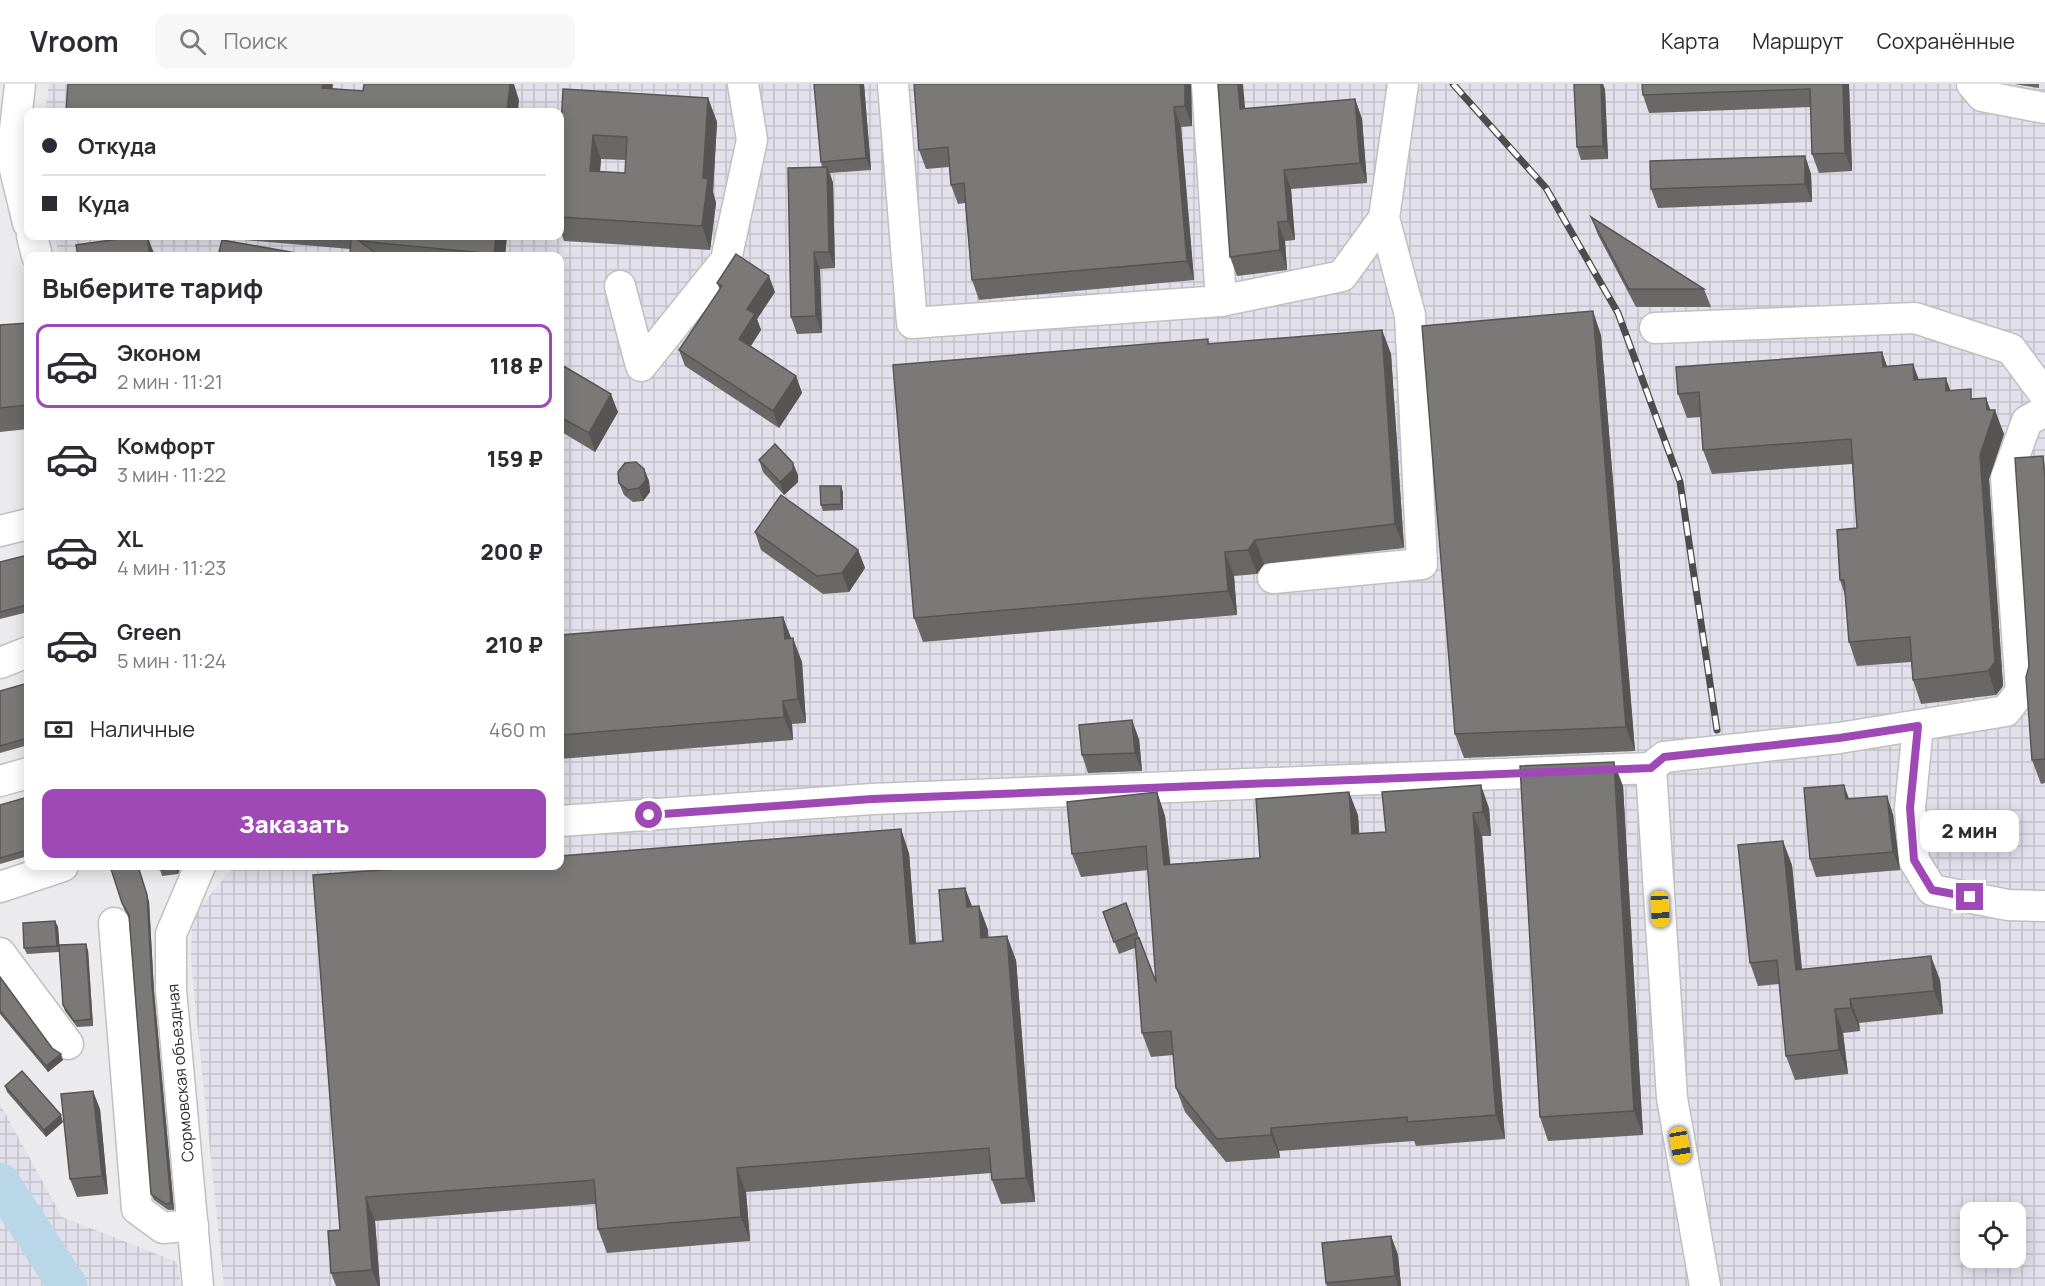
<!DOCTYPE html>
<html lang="ru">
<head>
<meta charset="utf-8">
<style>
  :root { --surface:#fff; --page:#f7f7f7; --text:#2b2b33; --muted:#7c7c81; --line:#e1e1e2; --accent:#9f49b7 }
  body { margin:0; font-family:Manrope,sans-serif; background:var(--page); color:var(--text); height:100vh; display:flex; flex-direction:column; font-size:22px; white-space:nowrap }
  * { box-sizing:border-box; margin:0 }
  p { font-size:20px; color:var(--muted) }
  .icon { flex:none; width:33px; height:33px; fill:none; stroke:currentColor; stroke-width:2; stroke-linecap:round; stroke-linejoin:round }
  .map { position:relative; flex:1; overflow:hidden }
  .side { position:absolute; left:24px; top:168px; width:540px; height:618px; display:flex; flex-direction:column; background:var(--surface); border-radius:12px; box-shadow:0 3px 15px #0003 }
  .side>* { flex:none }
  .guide { position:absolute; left:24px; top:24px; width:540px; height:132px; border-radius:12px; box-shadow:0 3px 15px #0003; display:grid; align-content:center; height:132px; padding:0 18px; background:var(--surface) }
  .controls { position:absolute; left:1960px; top:1118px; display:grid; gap:12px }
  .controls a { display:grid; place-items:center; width:66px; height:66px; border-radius:12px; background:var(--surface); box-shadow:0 3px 15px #0003; font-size:30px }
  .end { position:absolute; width:27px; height:27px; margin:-14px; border:8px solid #9f49b7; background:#fff; box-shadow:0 0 0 3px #fff }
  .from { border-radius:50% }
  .bubble { position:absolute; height:42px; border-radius:12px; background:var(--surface); box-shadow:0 3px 15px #0003; font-size:20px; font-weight:800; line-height:42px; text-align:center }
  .car { position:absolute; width:18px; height:36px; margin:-18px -9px; border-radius:8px; box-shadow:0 0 4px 2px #0007; background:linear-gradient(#f5c518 24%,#345 0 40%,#f5c518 0 76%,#345 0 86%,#f5c518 0) }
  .guide b { display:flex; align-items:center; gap:21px; height:57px; font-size:22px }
  .guide b+b { border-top:2px solid var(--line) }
  .guide i { width:15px; height:15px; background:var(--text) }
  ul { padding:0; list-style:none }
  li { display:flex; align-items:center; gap:18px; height:84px; margin:0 12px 9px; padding:0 6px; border:3px solid transparent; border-radius:12px }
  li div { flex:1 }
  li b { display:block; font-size:22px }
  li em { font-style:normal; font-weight:800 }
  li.selected { border-color:var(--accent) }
  li>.icon { width:54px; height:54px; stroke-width:1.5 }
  h2 { padding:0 18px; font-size:27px; line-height:72px }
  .pay { display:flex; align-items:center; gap:15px; height:66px; padding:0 18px; font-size:22px }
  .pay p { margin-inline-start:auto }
  .action { display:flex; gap:12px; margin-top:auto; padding:12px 18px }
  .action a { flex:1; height:69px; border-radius:12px; background:var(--accent); color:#fff; font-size:24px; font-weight:800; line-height:69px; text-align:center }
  header { display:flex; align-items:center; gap:36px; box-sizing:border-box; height:84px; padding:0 30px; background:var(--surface); border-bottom:2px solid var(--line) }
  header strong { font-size:28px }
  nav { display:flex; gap:33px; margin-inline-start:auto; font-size:21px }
  .search { width:420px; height:54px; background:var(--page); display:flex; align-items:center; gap:15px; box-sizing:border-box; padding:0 21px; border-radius:12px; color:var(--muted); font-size:22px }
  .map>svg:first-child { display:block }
  .industrial { fill:url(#industrial-grid); fill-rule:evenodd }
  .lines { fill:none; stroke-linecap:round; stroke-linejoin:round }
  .river { stroke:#bad7ea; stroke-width:39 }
  .minor-casing { stroke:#c0c0c2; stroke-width:33 }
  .minor { stroke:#fff; stroke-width:30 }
  .rail-casing { stroke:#4d4d4e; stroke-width:7 }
  .rail { stroke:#fff; stroke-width:4.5; stroke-dasharray:14; stroke-linecap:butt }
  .wall { fill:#6a6867; fill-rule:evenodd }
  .shaded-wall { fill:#565554 }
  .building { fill:#7b7978; stroke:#565554; stroke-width:1.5; fill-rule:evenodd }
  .route { stroke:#9f49b7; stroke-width:8 }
  .labels { text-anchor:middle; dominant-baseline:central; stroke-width:5; stroke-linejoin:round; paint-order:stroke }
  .street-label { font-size:16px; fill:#303031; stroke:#fff }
</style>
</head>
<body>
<header>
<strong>Vroom</strong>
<div class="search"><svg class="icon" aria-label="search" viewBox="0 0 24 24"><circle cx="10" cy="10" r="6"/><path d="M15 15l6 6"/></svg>Поиск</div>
<nav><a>Карта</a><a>Маршрут</a><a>Сохранённые</a></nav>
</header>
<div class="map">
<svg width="2045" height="1202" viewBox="0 0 2045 1202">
  <defs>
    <pattern id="industrial-grid" width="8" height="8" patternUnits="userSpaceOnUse" patternTransform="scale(1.5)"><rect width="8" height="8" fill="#e2e1eb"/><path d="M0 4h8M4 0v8" fill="none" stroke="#c2c1ca"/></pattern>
  </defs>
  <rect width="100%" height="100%" fill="#ebebed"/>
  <!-- industrial -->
  <g class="industrial">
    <path d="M49 0H2045V1202H224L191 879 192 833 234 782H560V172H60L54 152H560V28H45ZM1971 1128H2016V1173H1971Z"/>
    <polygon points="0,1020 62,1133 177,1178 181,1202 0,1202"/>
  </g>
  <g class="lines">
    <!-- river -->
    <polyline class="river" points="0,1098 68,1202"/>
    <defs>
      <g id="minor">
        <polyline points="20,0 12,73 28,139"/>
        <polyline points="893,0 912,239 1221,217 1207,0"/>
        <polyline points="1972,0 1982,12 2045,24"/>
        <polyline points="32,152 37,172"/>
        <polyline points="620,202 641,282 726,176 752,56 743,0"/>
        <polyline points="1221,217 1342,192 1384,134 1403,0"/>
        <polyline points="1655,244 1915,234 2011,265 2045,311"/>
        <polyline points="0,447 28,440"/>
        <polyline points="1273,494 1422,480 1410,231 1384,134"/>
        <polyline points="0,579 28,568"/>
        <polyline points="1918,642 1910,724 1914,776 1932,806 2008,821 2045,822"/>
        <polyline points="1651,684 1664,673 1839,654 2006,627 2021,607 2006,394 2027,337 2045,327"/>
        <polyline points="0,697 28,689"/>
        <polyline points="560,737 872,715 1651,684 1672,1014 1705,1202"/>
        <polyline points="0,803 63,782"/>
        <polyline points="114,839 137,1125 163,1144 193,1141"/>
        <polyline points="0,869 68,960"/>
        <polyline points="198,1202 171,906 171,850 200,782"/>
      </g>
    </defs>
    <!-- minor casing -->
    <use href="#minor" class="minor-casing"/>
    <!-- minor -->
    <use href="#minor" class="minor"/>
    <defs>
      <polyline id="rail" points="1453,0 1546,104 1618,229 1680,398 1717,646"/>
    </defs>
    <!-- rail casing -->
    <use href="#rail" class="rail-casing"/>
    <!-- rail -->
    <use href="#rail" class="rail"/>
  </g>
  <!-- wall -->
  <g class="wall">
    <polygon points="814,0 864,0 871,86 830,89 833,99 835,184 820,185 822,249 797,250 791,233 822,83 821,78"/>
    <polygon points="1191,0 1192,42 1181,43 1194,196 979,216 972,196 965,119 958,120 951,101 949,83 926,85 919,66"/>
    <polygon points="1574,0 1603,0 1605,6 1608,75 1581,76 1577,63"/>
    <polygon points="1849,0 1852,87 1819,89 1812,70 1811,23 1649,29 1643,11"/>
    <polygon points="2014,0 2039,0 2039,4"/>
    <path d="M708 14 717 38 713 108 716 119 710 166 564 157 560 146V60ZM601 75 626 76 625 89 600 88Z"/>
    <polygon points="1355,15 1362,35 1367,99 1291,105 1295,156 1285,157 1287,186 1237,192 1230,173 1245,25"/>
    <polygon points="1805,72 1811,90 1812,118 1658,124 1651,105"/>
    <polygon points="1591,133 1704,205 1711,223 1636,223 1598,151"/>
    <polygon points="199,152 507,152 505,172 350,172 350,165"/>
    <polygon points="717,199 775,208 757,235 761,246 751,262 796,292 802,309 779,344 685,282 679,266 720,206"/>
    <polygon points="28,239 28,345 0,348 0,241"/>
    <polygon points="1382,246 1391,270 1404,464 1264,480 1257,490 1234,492 1237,531 923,558 914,534 1209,260"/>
    <polygon points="1601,251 1635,667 1464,674 1455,650"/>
    <polygon points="1882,268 1887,282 1913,280 1918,295 1974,315 1986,314 1990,326 2004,350 1989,395 2003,602 1996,611 1921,620 1913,596 1911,578 1857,582 1849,558 1845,511 1840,496 1857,444 1852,380 1712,390 1703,366 1701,333 1687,334 1678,310"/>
    <polygon points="560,280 618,328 595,368 560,347"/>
    <polygon points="759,376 798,391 798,398 784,411 763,388"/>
    <polygon points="2045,377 2045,699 2041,700 2032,676 2029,582"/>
    <polygon points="644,385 649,397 650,408 643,417 633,418 624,411 619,399"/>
    <polygon points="843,408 843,426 823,427 821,421"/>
    <polygon points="755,448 858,466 865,484 849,508 823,510 761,466"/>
    <polygon points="28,471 28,528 0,535 0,478"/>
    <polygon points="783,533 791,554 802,578 806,639 792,640 793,656 560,675 560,537 561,551"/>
    <polygon points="28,599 28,661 0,669 0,607"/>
    <polygon points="1139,655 1142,687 1088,689 1082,671"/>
    <polygon points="1623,702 1643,1051 1548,1057 1540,1033"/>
    <polygon points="1157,708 1165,732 1170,780 1260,774 1358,731 1359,750 1386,748 1489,724 1491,752 1482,752 1505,1055 1416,1062 1414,1057 1279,1067 1280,1074 1226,1078 1185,1028 1176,1004 1173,971 1151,973 1142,949 1135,864 1119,870 1103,828 1126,819 1156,898 1148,786 1081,793 1072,770"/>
    <polygon points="28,713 28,772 0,780 0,721"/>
    <polygon points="1849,715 1893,730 1900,786 1816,793 1810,775"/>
    <polygon points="909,769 916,859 943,857 965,804 972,822 979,822 988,846 988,853 1016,876 1035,1118 1001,1120 992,1096 991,1089 746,1108 750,1157 607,1169 598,1145 596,1120 375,1137 380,1202 336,1202 331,1189 340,1146 313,791"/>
    <polygon points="1792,781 1802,885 1940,896 1943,930 1859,939 1860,947 1843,949 1848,990 1795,996 1786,972 1779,900 1758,902 1750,879"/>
    <polygon points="110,782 149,817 154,907 174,1126 168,1126 154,1116 151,1110 129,834 124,825"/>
    <polygon points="159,782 181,782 178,790 162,792"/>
    <polygon points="55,837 58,843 59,861 88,866 93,942 77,943 65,927 63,921 59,868 27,870 24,864"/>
    <polygon points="0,893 52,964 63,976 48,988 0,930"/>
    <polygon points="5,1002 63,1038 46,1053 7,1008"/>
    <polygon points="100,1025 108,1110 77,1113 70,1095"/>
    <polygon points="1391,1152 1398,1171 1401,1202 1327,1202 1326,1199"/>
  </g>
  <!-- shaded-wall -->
  <g class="shaded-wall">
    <polygon points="323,0 333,0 331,27 322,4"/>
    <polygon points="510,0 514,0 519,16 518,28 507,28"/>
    <polygon points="860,0 864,0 871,86 866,74"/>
    <polygon points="1185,0 1191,0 1192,42 1185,22"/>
    <polygon points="1238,0 1243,0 1247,45 1240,25"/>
    <polygon points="1601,0 1603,0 1605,6 1608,75 1603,62"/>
    <polygon points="1843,0 1849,0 1852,87 1845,69"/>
    <polygon points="708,14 717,38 713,108 716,119 710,166 702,142 703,94"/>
    <polygon points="1355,15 1362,35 1367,99 1360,79"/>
    <polygon points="1174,23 1181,43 1194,196 1187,177"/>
    <polygon points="593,51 601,75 598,111 590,87"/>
    <polygon points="1805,72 1811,90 1812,118 1805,100"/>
    <polygon points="827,83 833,99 835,184 829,168"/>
    <polygon points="1284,86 1291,105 1295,156 1288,137"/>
    <polygon points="1278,138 1285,157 1287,186 1280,166"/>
    <polygon points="147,152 154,169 154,172 150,172"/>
    <polygon points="496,152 507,152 505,172 496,172 494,170"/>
    <polygon points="814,168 820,185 822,249 816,232"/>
    <polygon points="769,192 775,208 757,235 761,246 745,271 739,255 747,225"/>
    <polygon points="1593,227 1601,251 1635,667 1626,643"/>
    <polygon points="1382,246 1391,270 1404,464 1395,440"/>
    <polygon points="1882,268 1890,292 1883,283"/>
    <polygon points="1913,280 1922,304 1914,296"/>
    <polygon points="796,292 802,309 779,344 773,327"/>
    <polygon points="1946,294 1954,317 1946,307"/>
    <polygon points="611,310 618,328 595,368 589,349"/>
    <polygon points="1986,314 1993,333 1995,326 2004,350 1989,395 2003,602 1996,611 1988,587 1980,371 1987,326"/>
    <polygon points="793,379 798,391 798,398 784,411 780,398"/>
    <polygon points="644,385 649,397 650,408 643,417 639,404"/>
    <polygon points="841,402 843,408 843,426 841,420"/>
    <polygon points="1255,456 1264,480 1257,490 1248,466"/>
    <polygon points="858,466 865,484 849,508 842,489"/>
    <polygon points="1225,468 1234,492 1237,531 1228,507"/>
    <polygon points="783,533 792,557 785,555"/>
    <polygon points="793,554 802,578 806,639 798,615"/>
    <polygon points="783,617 792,640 793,656 784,633"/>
    <polygon points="1132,636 1139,655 1142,687 1135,669"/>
    <polygon points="1614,678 1623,702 1643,1051 1634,1027"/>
    <polygon points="1481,701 1489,724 1491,752 1483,728"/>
    <polygon points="1844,701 1851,720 1846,715"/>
    <polygon points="1157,708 1165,732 1173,805 1164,781"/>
    <polygon points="1349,708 1358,731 1361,774 1352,750"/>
    <polygon points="1887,712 1893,730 1900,786 1893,768"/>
    <polygon points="1473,729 1482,752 1505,1055 1496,1031"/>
    <polygon points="901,745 909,769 918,884 910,860"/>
    <polygon points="1783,757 1792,781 1804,910 1796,886"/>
    <polygon points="138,782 149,817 154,907 174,1126 171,1119"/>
    <polygon points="177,782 181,782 178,790 176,784"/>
    <polygon points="965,804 974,828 967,823"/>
    <polygon points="979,822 988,846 990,878 981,854"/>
    <polygon points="55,837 58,843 60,868 57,862"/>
    <polygon points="1007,852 1016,876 1035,1118 1026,1094"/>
    <polygon points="86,860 88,866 93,942 91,935"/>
    <polygon points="1931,872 1940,896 1943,930 1934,907"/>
    <polygon points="1850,915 1859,939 1860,947 1851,924"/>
    <polygon points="1835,925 1843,949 1848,990 1839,966"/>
    <polygon points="61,970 63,976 48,988 46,982"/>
    <polygon points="93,1007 100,1025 108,1110 102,1092"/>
    <polygon points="61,1031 63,1038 46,1053 44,1046"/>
    <polygon points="1271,1044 1279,1067 1280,1074 1271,1051"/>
    <polygon points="737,1084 746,1108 750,1157 741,1133"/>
    <polygon points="366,1113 375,1137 380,1202 378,1202 372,1186"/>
    <polygon points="1391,1152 1398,1171 1401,1202 1398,1202 1395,1192"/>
  </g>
  <!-- building -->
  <g class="building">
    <polygon points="68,0 323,0 322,4 363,7 364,0 510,0 507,28 66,28"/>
    <polygon points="814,0 860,0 866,74 821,78"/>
    <polygon points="914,0 1185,0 1185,22 1174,23 1187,177 972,196 964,99 951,101 948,63 919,66"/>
    <polygon points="1218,0 1238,0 1240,25 1355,15 1360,79 1284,86 1288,137 1278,138 1280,166 1230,173"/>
    <polygon points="1574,0 1601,0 1603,62 1577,63"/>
    <polygon points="1642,0 1843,0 1845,69 1812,70 1810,5 1643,11"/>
    <path d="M563 5 708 14 703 94 708 95 702 142 560 133V60ZM593 51 627 53 625 89 590 87Z"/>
    <polygon points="1805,72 1805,100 1651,105 1650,77"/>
    <polygon points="827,83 829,168 814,168 816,232 791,233 788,84"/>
    <polygon points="1591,133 1704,205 1629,205"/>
    <polygon points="141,152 147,152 150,172 78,172 76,161"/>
    <polygon points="351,152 496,152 494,170 359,157 380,172 350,172"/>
    <polygon points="222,156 313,172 218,172"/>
    <polygon points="736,170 769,192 747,225 755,230 739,255 796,292 773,327 679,266 722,202 717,199"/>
    <polygon points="1593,227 1626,643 1455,650 1422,242"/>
    <polygon points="28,239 28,321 0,324 0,241"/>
    <polygon points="1382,246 1395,440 1255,456 1248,466 1225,468 1228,507 914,534 893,281 1208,255 1208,260"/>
    <polygon points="1882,268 1883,283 1913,280 1914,296 1946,294 1946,307 1971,305 1971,315 1986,314 1987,326 1995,326 1980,371 1995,578 1988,587 1913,596 1910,553 1849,558 1844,496 1840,496 1837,446 1857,444 1851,355 1703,366 1699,308 1678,310 1676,283"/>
    <polygon points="560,280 611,310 589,349 560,333"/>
    <polygon points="775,360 793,379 793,386 780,398 759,376"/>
    <polygon points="2043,372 2045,394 2045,675 2032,676 2026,593 2029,582 2015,374"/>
    <polygon points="636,378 644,385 646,396 639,404 628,406 619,399 618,388 625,379"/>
    <polygon points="820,402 841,402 841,420 821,421"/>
    <polygon points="781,411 858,466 842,489 817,492 755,448"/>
    <polygon points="28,471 28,527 27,521 0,528 0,478"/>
    <polygon points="783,533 785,555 793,554 798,615 783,617 784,633 560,651 560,551"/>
    <polygon points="28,599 28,654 0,662 0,607"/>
    <polygon points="1132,636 1135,669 1082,671 1079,641"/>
    <polygon points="1614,678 1634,1027 1540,1033 1520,682"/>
    <polygon points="1481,701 1483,728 1473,729 1496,1031 1407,1038 1407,1033 1271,1044 1271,1051 1217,1055 1176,1004 1171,947 1142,949 1135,855 1139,854 1156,898 1146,762 1072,770 1067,718 1157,708 1164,781 1260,774 1256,715 1349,708 1352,750 1386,748 1382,708"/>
    <polygon points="1844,701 1846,715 1887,712 1893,768 1810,775 1804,704"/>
    <polygon points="28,713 28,766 0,774 0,721"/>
    <polygon points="901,745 910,860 943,857 939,806 965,804 967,823 979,822 981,854 1007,852 1026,1094 992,1096 989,1064 737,1084 741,1133 598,1145 594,1096 366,1113 372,1186 331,1189 328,1147 340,1146 313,791 436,782 560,782 560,772"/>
    <polygon points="1783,757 1796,886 1931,872 1934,907 1850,915 1851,924 1835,925 1839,966 1786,972 1777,876 1750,879 1738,761"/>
    <polygon points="110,782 138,782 147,811 152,901 171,1119 166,1120 151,1110 129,831 122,819"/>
    <polygon points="159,782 177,782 176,784 160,786"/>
    <polygon points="1126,819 1137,849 1114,858 1103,828"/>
    <polygon points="55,837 57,862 24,864 23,839"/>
    <polygon points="86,860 91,935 74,937 63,921 59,861"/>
    <polygon points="0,893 52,964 61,970 46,982 0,927"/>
    <polygon points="22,987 61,1031 44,1046 5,1002"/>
    <polygon points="93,1007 102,1092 70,1095 61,1010"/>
    <polygon points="1391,1152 1395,1192 1326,1199 1322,1159"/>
  </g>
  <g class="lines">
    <!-- route -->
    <polyline class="route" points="649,731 872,715 1651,684 1664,673 1839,654 1918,642 1910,724 1914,776 1932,806 1970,813"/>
  </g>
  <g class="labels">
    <!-- street labels -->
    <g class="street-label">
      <text transform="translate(180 989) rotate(-95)">Сормовская объездная</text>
    </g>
  </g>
</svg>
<div class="controls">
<a><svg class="icon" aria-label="locate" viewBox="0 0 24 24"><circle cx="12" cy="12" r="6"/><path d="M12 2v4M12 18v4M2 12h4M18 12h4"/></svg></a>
</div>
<i class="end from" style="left:649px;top:731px"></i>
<i class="end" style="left:1970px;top:813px"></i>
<div class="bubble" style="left:1920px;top:726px;width:99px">2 мин</div>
<i class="car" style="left:1660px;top:825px;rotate:177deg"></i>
<i class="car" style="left:1680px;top:1061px;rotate:170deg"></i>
<div class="guide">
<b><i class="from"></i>Откуда</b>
<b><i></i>Куда</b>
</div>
<section class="side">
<h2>Выберите тариф</h2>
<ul>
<li class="selected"><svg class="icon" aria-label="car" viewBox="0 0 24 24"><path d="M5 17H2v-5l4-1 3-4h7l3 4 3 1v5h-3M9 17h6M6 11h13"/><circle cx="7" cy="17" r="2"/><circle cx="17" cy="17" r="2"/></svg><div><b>Эконом</b><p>2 мин · 11:21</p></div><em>118 ₽</em></li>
<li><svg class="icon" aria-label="car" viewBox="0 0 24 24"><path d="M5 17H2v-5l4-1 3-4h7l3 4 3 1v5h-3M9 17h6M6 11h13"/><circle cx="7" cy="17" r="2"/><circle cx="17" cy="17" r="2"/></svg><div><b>Комфорт</b><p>3 мин · 11:22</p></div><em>159 ₽</em></li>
<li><svg class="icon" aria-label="car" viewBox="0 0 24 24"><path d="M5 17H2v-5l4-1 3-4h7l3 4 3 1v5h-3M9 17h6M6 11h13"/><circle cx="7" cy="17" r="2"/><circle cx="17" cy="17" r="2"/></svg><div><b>XL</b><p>4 мин · 11:23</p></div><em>200 ₽</em></li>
<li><svg class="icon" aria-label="car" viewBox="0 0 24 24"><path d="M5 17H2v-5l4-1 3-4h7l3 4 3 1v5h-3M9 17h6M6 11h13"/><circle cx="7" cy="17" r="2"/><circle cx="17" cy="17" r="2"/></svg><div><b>Green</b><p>5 мин · 11:24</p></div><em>210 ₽</em></li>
</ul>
<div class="pay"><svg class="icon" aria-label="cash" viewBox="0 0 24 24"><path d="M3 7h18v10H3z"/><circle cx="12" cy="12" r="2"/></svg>Наличные<p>460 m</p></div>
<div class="action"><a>Заказать</a></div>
</section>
</div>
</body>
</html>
